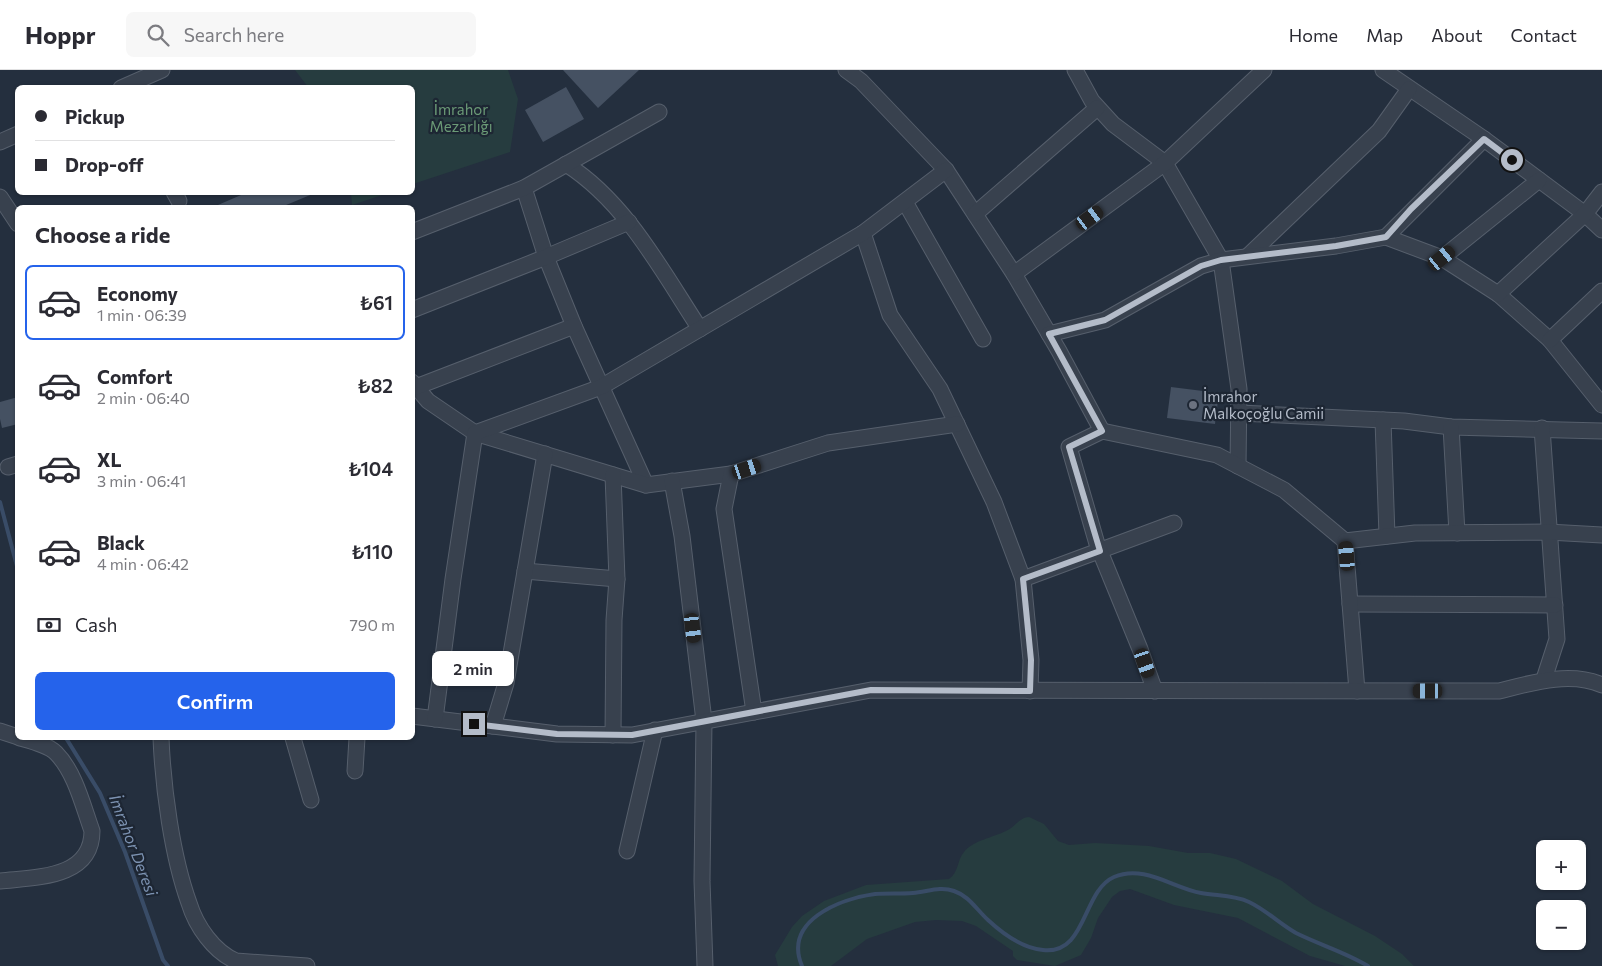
<!DOCTYPE html>
<html lang="en">
<head>
<meta charset="utf-8">
<style>
  :root { --surface:#fff; --page:#f7f7f7; --text:#2b2b33; --muted:#7c7c81; --line:#e1e1e2; --accent:#2563eb }
  body { margin:0; font-family:Commissioner,sans-serif; background:var(--page); color:var(--text); height:100vh; display:flex; flex-direction:column; font-size:19px; white-space:nowrap }
  * { box-sizing:border-box; margin:0 }
  p { font-size:16px; color:var(--muted) }
  .icon { flex:none; width:28px; height:28px; fill:none; stroke:currentColor; stroke-width:2; stroke-linecap:round; stroke-linejoin:round }
  .map { position:relative; flex:1; overflow:hidden }
  .panel { position:absolute; left:15px; top:135px; width:400px; height:535px; display:flex; flex-direction:column; background:var(--surface); border-radius:8px; box-shadow:0 1px 4px #0004 }
  .panel>* { flex:none }
  .top-card { position:absolute; left:15px; top:15px; width:400px; height:110px; border-radius:8px; box-shadow:0 1px 4px #0004; display:grid; align-content:center; height:110px; padding:0 20px; background:var(--surface) }
  .buttons { position:absolute; left:1536px; top:770px; display:grid; gap:10px }
  .buttons a { display:grid; place-items:center; width:50px; height:50px; border-radius:8px; background:var(--surface); box-shadow:0 1px 4px #0004; font-size:25px }
  .end { position:absolute; width:22px; height:22px; margin:-11px; border:6px solid #b4bcc9; background:#111; box-shadow:0 0 0 2px #111 }
  .from { border-radius:50% }
  .bubble { position:absolute; height:35px; border-radius:8px; background:var(--surface); box-shadow:0 1px 4px #0004; font-size:16px; font-weight:600; line-height:35px; text-align:center }
  .car { position:absolute; width:15px; height:30px; margin:-15px -8px; border-radius:6px; box-shadow:0 0 4px 1px #0007; background:linear-gradient(#222 24%,#8ab4d8 0 40%,#222 0 76%,#8ab4d8 0 86%,#222 0) }
  .top-card b { display:flex; align-items:center; gap:18px; height:48px; font-size:19px }
  .top-card b+b { border-top:1px solid var(--line) }
  .top-card i { width:12px; height:12px; background:var(--text) }
  ul { padding:0; list-style:none }
  li { display:flex; align-items:center; gap:15px; height:75px; margin:0 10px 8px; padding:0 10px; border:2px solid transparent; border-radius:8px }
  li div { flex:1 }
  li b { display:block; font-size:19px }
  li em { font-style:normal; font-weight:600 }
  li.active { border-color:var(--accent) }
  li>.icon { width:45px; height:45px; stroke-width:1.5 }
  h2 { padding:0 20px; font-size:22px; line-height:60px }
  .pay { display:flex; align-items:center; gap:12px; height:55px; padding:0 20px; font-size:19px }
  .pay p { margin-inline-start:auto }
  .cta { display:flex; gap:10px; margin-top:auto; padding:10px 20px }
  .cta a { flex:1; height:58px; border-radius:8px; background:var(--accent); color:#fff; font-size:20px; font-weight:600; line-height:58px; text-align:center }
  header { display:flex; align-items:center; gap:30px; box-sizing:border-box; height:70px; padding:0 25px; background:var(--surface); border-bottom:1px solid var(--line) }
  header strong { font-size:24px }
  nav { display:flex; gap:28px; margin-inline-start:auto; font-size:18px }
  .search { width:350px; height:45px; background:var(--page); display:flex; align-items:center; gap:12px; box-sizing:border-box; padding:0 18px; border-radius:8px; color:var(--muted); font-size:19px }
  .map>svg:first-child { display:block }
  .green { fill:#263c3f }
  .lines { fill:none; stroke-linecap:round; stroke-linejoin:round }
  .stream { stroke:#394c67; stroke-width:4 }
  .building { fill:#455162 }
  .minor-casing { stroke:#565f6c; stroke-width:17 }
  .minor { stroke:#38414e; stroke-width:15 }
  .route { stroke:#b4bcc9; stroke-width:6 }
  .worship-dot { fill:#6b7280; stroke:#1d2633; stroke-width:2 }
  .labels { text-anchor:middle; dominant-baseline:central; stroke-width:4.5; stroke-linejoin:round; paint-order:stroke }
  .park-label { font-size:15px; fill:#6b9a76; stroke:#1d2633 }
  .poi-label { font-size:15px; fill:#b4bcc9; stroke:#1d2633; text-anchor:start }
  .water-label { font-size:16px; font-style:italic; fill:#7c92b1; stroke:#1d2633 }
</style>
</head>
<body>
<header>
<strong>Hoppr</strong>
<div class="search"><svg class="icon" aria-label="search" viewBox="0 0 24 24"><circle cx="10" cy="10" r="6"/><path d="M15 15l6 6"/></svg>Search here</div>
<nav><a>Home</a><a>Map</a><a>About</a><a>Contact</a></nav>
</header>
<div class="map">
<svg width="1602" height="896" viewBox="0 0 1602 896">
  <rect width="100%" height="100%" fill="#242f3e"/>
  <!-- green -->
  <g class="green">
    <polygon points="295,0 508,0 518,29 510,82 413,114 412,18 308,17"/>
    <polygon points="351,123 351,122 388,123 352,135"/>
    <path d="M1029 747 1044 754 1058 771 1069 775 1095 773 1149 776 1188 783H1210L1236 789 1282 811 1313 834 1375 866 1402 884 1414 896H1345L1310 886 1238 848 1174 835 1130 819 1120 821 1112 827 1098 848 1091 868 1081 885 1055 896 1017 890 1013 886V881L976 856 962 851 936 850 915 852 867 869 831 896H778L775 885 792 857 802 846 824 831 866 815 949 809C959 802 957 790 964 782 972 771 994 767 1006 761 1016 757 1018 748 1029 747Z"/>
  </g>
  <g class="lines">
    <!-- stream -->
    <g class="stream">
      <polyline points="0,432 18,500"/>
      <polyline points="66,668 100,723 125,782 163,890 168,896"/>
      <path d="M802 896C783 851 839 829 875 824 888 823 900 824 913 823 927 822 940 816 954 821 969 826 976 839 988 850 1002 863 1023 878 1043 880 1087 885 1082 821 1114 807 1144 794 1173 818 1201 823 1217 826 1234 825 1249 832 1266 840 1280 854 1296 863 1320 875 1345 882 1368 896"/>
    </g>
  </g>
  <!-- building -->
  <g class="building">
    <polygon points="563,0 639,0 598,38"/>
    <polygon points="566,17 584,49 543,72 525,40"/>
    <polygon points="248,122 315,122 315,123 279,138 211,138"/>
    <polygon points="1171,317 1219,323 1215,354 1167,348"/>
    <polygon points="18,327 18,354 2,358 0,349 0,332"/>
  </g>
  <g class="lines">
    <defs>
      <g id="minor">
        <polyline points="846,0 861,11 946,100 1014,204 1059,281 1102,361"/>
        <polyline points="1075,0 1092,31 1113,54 1165,93 1221,190 1239,319 1238,396"/>
        <polyline points="1383,0 1484,69 1585,144 1602,160"/>
        <polyline points="121,18 162,0"/>
        <polyline points="0,72 18,64"/>
        <path d="M566 94C626 132 662 201 700 259"/>
        <polyline points="524,118 546,187 574,256 646,415"/>
        <polyline points="174,122 179,131"/>
        <polyline points="0,127 18,154"/>
        <polyline points="905,132 983,269"/>
        <polyline points="975,144 1097,38"/>
        <polyline points="412,162 524,118 659,42"/>
        <polyline points="863,163 890,245 940,319 994,432 1023,509 1031,590 1030,621"/>
        <polyline points="1386,167 1484,69"/>
        <polyline points="1248,186 1379,61 1409,19"/>
        <polyline points="1442,188 1539,110"/>
        <polyline points="1014,204 1165,93 1264,0"/>
        <polyline points="1498,224 1550,270 1602,335"/>
        <polyline points="412,240 546,187 629,152"/>
        <polyline points="1049,264 1105,250 1201,196 1221,190 1336,176 1386,167 1442,188 1498,224 1585,144 1602,122"/>
        <polyline points="1550,270 1602,221"/>
        <polyline points="412,312 428,331 475,363 646,415 731,404 828,373 957,354"/>
        <polyline points="416,317 574,256"/>
        <polyline points="1239,343 1404,351 1451,357 1602,361"/>
        <polyline points="1383,350 1387,466"/>
        <polyline points="1451,357 1457,463"/>
        <polyline points="1542,358 1557,569 1544,609"/>
        <polyline points="8,397 18,394"/>
        <polyline points="731,404 724,439 754,642"/>
        <polyline points="672,411 682,466 704,651 702,811 705,896"/>
        <polyline points="525,501 617,509"/>
        <polyline points="1023,509 1174,453"/>
        <polyline points="1350,534 1555,535"/>
        <polyline points="1155,621 1140,579 1097,474 1069,377 1102,361 1217,385 1284,420 1345,471"/>
        <polyline points="1357,621 1345,471 1415,463 1548,462 1602,465"/>
        <path d="M412 646 557 664 632 665 871 620 1499 621C1531 613 1570 601 1602 615"/>
        <polyline points="435,649 453,509 475,363 601,317 863,163 946,100"/>
        <polyline points="493,656 506,613 545,384"/>
        <polyline points="0,661 18,667"/>
        <polyline points="613,665 614,550 617,509 613,405"/>
        <path d="M161 668C163 718 172 786 189 833 196 856 214 882 236 891L307 896"/>
        <polyline points="293,668 311,730"/>
        <polyline points="355,701 357,668"/>
        <polyline points="627,781 655,660"/>
        <path d="M0 811C35 807 92 809 92 761 83 736 75 702 56 683 48 675 31 671 20 668"/>
      </g>
    </defs>
    <!-- minor casing -->
    <use href="#minor" class="minor-casing"/>
    <!-- minor -->
    <use href="#minor" class="minor"/>
  </g>
  <g class="lines">
    <!-- route -->
    <polyline class="route" points="474,654 557,664 632,665 871,620 1030,621 1031,590 1023,509 1100,481 1069,377 1102,361 1049,264 1105,250 1201,196 1221,190 1336,176 1386,167 1411,139 1484,69 1512,90"/>
  </g>
  <!-- markers -->
  <circle class="worship-dot" cx="1193" cy="335" r="5"/>
  <g class="labels">
    <!-- park labels -->
    <g class="park-label">
      <text x="461" y="39">İmrahor<tspan x="461" dy="17">Mezarlığı</tspan></text>
    </g>
    <!-- poi labels -->
    <g class="poi-label">
      <text x="1203" y="326">İmrahor<tspan x="1203" dy="17">Malkoçoğlu Camii</tspan></text>
    </g>
    <!-- water labels -->
    <g class="water-label">
      <text transform="translate(134 775) rotate(69)">İmrahor Deresi</text>
    </g>
  </g>
</svg>
<div class="buttons">
<a>+</a>
<a>−</a>
</div>
<i class="end from" style="left:1512px;top:90px"></i>
<i class="end" style="left:474px;top:654px"></i>
<div class="bubble" style="left:432px;top:581px;width:82px">2 min</div>
<i class="car" style="left:1090px;top:148px;rotate:54deg"></i>
<i class="car" style="left:1442px;top:188px;rotate:51deg"></i>
<i class="car" style="left:747px;top:399px;rotate:72deg"></i>
<i class="car" style="left:1347px;top:486px;rotate:355deg"></i>
<i class="car" style="left:693px;top:558px;rotate:173deg"></i>
<i class="car" style="left:1145px;top:593px;rotate:161deg"></i>
<i class="car" style="left:1428px;top:621px;rotate:270deg"></i>
<div class="top-card">
<b><i class="from"></i>Pickup</b>
<b><i></i>Drop-off</b>
</div>
<section class="panel">
<h2>Choose a ride</h2>
<ul>
<li class="active"><svg class="icon" aria-label="car" viewBox="0 0 24 24"><path d="M5 17H2v-5l4-1 3-4h7l3 4 3 1v5h-3M9 17h6M6 11h13"/><circle cx="7" cy="17" r="2"/><circle cx="17" cy="17" r="2"/></svg><div><b>Economy</b><p>1 min · 06:39</p></div><em>₺61</em></li>
<li><svg class="icon" aria-label="car" viewBox="0 0 24 24"><path d="M5 17H2v-5l4-1 3-4h7l3 4 3 1v5h-3M9 17h6M6 11h13"/><circle cx="7" cy="17" r="2"/><circle cx="17" cy="17" r="2"/></svg><div><b>Comfort</b><p>2 min · 06:40</p></div><em>₺82</em></li>
<li><svg class="icon" aria-label="car" viewBox="0 0 24 24"><path d="M5 17H2v-5l4-1 3-4h7l3 4 3 1v5h-3M9 17h6M6 11h13"/><circle cx="7" cy="17" r="2"/><circle cx="17" cy="17" r="2"/></svg><div><b>XL</b><p>3 min · 06:41</p></div><em>₺104</em></li>
<li><svg class="icon" aria-label="car" viewBox="0 0 24 24"><path d="M5 17H2v-5l4-1 3-4h7l3 4 3 1v5h-3M9 17h6M6 11h13"/><circle cx="7" cy="17" r="2"/><circle cx="17" cy="17" r="2"/></svg><div><b>Black</b><p>4 min · 06:42</p></div><em>₺110</em></li>
</ul>
<div class="pay"><svg class="icon" aria-label="cash" viewBox="0 0 24 24"><path d="M3 7h18v10H3z"/><circle cx="12" cy="12" r="2"/></svg>Cash<p>790 m</p></div>
<div class="cta"><a>Confirm</a></div>
</section>
</div>
</body>
</html>
